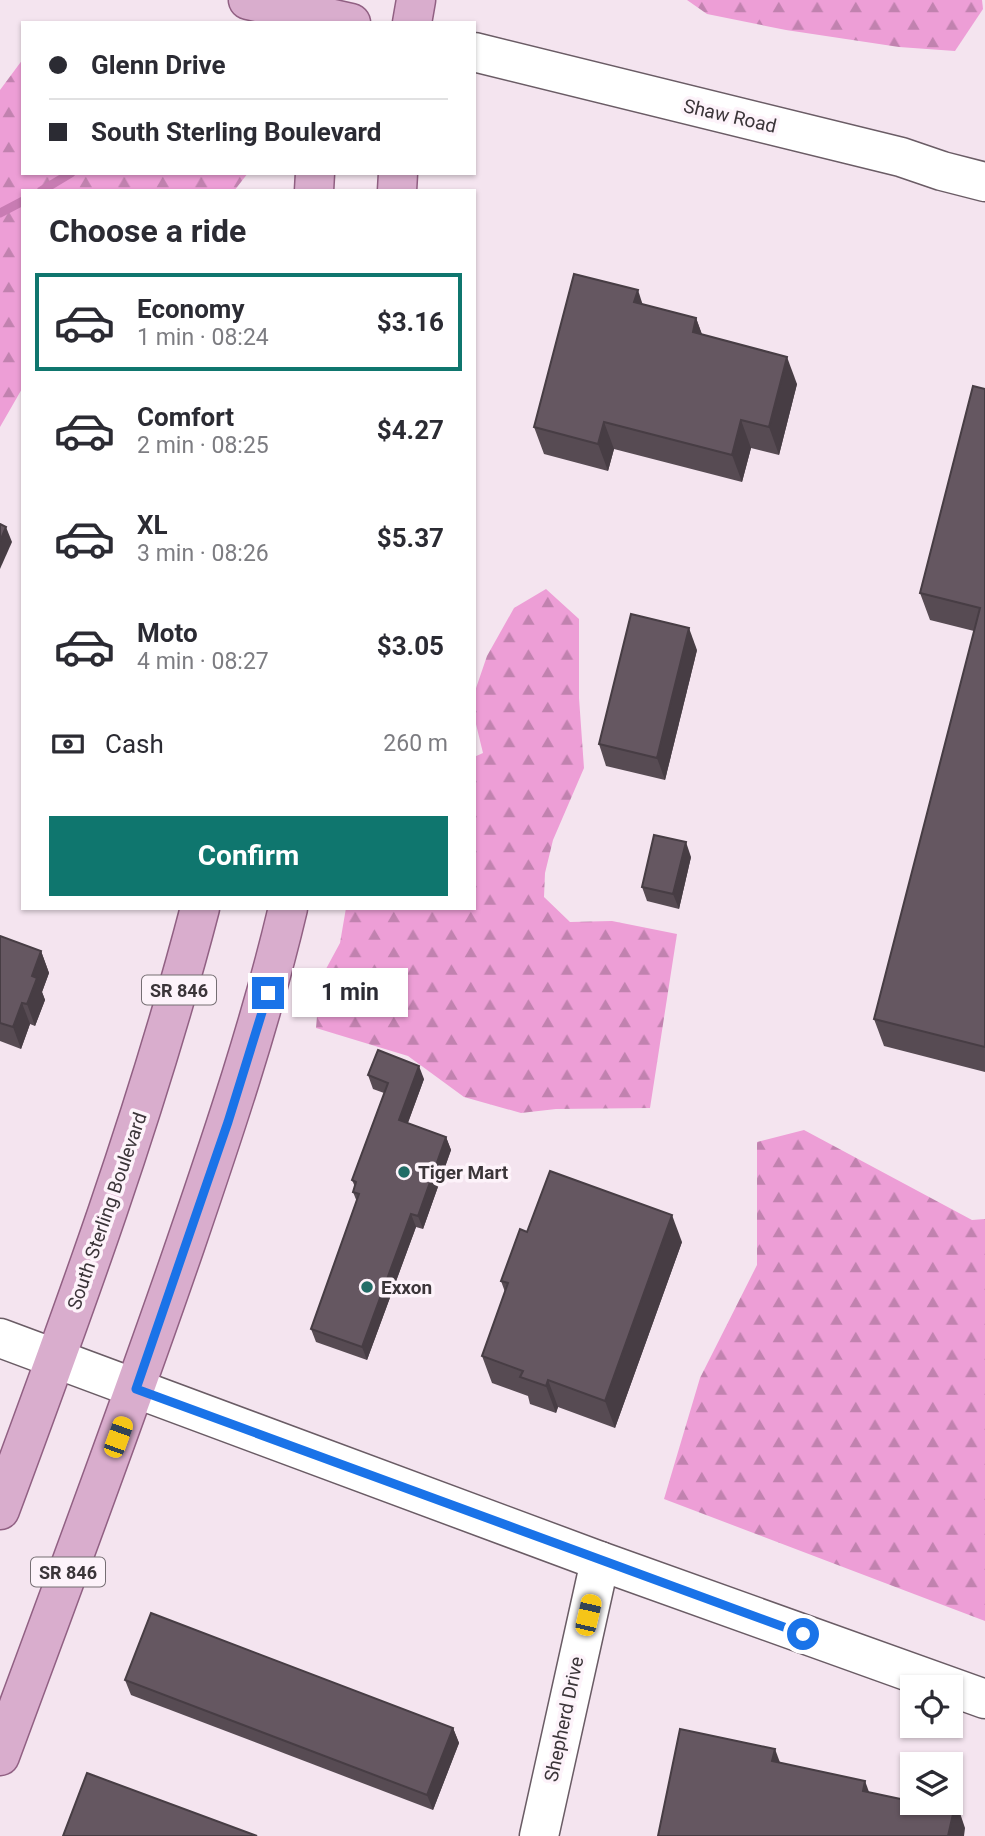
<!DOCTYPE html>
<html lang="en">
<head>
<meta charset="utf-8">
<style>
  :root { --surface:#fff; --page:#f2f2f3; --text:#2b2b33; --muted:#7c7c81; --line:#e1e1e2; --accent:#0f766e }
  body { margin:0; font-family:Roboto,sans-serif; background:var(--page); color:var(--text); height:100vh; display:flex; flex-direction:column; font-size:26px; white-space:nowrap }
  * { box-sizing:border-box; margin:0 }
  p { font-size:23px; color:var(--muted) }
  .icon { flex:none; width:38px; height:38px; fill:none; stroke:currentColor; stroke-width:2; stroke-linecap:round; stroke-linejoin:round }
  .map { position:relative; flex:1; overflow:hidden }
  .drawer { position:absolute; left:21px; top:189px; width:455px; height:721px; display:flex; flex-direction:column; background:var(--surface); border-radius:0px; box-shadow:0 2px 5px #0004 }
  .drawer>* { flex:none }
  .banner { position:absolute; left:21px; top:21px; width:455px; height:154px; border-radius:0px; box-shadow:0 2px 5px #0004; display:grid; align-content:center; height:154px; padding:0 28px; background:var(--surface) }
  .buttons { position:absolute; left:900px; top:1675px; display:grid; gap:14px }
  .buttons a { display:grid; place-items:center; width:63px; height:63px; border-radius:0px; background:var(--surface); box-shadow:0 2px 5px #0004; font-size:35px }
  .end { position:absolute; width:32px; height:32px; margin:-16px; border:9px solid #1a73e8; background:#fff; box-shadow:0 0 0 4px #fff }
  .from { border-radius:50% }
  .bubble { position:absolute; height:49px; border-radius:0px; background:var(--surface); box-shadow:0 2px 5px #0004; font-size:23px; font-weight:700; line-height:49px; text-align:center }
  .car { position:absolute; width:21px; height:42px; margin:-21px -10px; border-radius:9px; box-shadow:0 0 5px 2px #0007; background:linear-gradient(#f5c518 24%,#345 0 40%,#f5c518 0 76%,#345 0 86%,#f5c518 0) }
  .banner b { display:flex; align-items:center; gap:24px; height:66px; font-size:26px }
  .banner b+b { border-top:2px solid var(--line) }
  .banner i { width:18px; height:18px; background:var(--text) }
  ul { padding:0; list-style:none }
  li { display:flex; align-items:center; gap:21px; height:98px; margin:0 14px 10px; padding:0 14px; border:4px solid transparent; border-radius:0px }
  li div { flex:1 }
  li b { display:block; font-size:26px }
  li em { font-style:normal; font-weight:700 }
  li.active { border-color:var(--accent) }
  li>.icon { width:63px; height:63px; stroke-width:1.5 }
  h2 { padding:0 28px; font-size:32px; line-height:84px }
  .pay { display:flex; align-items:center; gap:18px; height:77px; padding:0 28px; font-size:26px }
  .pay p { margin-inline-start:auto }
  .action { display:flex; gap:14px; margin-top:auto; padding:14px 28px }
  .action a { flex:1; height:80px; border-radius:0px; background:var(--accent); color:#fff; font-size:28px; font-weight:700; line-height:80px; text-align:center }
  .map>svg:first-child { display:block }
  .forest { fill:url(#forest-firs) }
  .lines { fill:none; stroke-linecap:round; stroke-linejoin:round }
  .stream { stroke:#c87cb3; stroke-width:9 }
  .minor-casing { stroke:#6a5c65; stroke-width:41 }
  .major-casing { stroke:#916083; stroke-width:41 }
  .minor { stroke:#fff; stroke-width:38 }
  .major { stroke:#d9adcd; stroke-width:38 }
  .wall { fill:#574b53 }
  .shaded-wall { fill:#473d44 }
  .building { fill:#655761; stroke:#473d44; stroke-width:2 }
  .route { stroke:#1a73e8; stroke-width:9 }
  .poi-dot { fill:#226d67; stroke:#fdf3fa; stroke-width:2.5 }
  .labels { text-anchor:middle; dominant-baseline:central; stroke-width:7; stroke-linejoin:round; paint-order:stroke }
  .shield { fill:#fdf3fa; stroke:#756e73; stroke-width:2 }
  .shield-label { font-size:18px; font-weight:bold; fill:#3b3539 }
  .street-label { font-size:19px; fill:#3b3539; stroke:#fdf3fa }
  .poi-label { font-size:19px; font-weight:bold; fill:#3b3539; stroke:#fdf3fa; text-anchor:start }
</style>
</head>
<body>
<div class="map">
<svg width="985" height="1836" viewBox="0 0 985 1836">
  <defs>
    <pattern id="forest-firs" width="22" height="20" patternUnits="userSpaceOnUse" patternTransform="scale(1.75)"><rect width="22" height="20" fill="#ed9ed6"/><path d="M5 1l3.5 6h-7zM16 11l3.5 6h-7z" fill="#c182af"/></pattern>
  </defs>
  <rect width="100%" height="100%" fill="#f4e4ef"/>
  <!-- forest -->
  <g class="forest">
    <polygon points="687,0 982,0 983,9 955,51 899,47 786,30 707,14"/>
    <polygon points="23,59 23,173 248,173 234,191 23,191 23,387 0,427 0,90"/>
    <polygon points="546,589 579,619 579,698 584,768 553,840 545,873 544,897 570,922 612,921 677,934 650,1108 556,1109 521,1113 464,1097 408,1056 316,1028 320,980 340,943 346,908 474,908 474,757 483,753 474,716 474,694 487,656 514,608"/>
    <polygon points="804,1130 972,1220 985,1219 985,1621 664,1499 700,1378 757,1265 757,1142"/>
  </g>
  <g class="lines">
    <!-- stream -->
    <g class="stream">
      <polyline points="41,191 71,173"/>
      <polyline points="0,213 23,201"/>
    </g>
    <defs>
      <g id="minor">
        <polyline points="474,52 901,157 942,171 985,182"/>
        <polyline points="0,1338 600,1561 985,1699"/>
        <polyline points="539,1836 600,1561"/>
      </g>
      <g id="major">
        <polyline points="248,0 351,23"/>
        <polyline points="412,23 416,0"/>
        <polyline points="314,191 315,173"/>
        <polyline points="397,191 398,173"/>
        <path d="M0 1510C74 1310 146 1115 200 908"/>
        <path d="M0 1756C63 1585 127 1415 186 1243 224 1132 261 1022 288 908"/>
      </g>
    </defs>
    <!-- minor casing -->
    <use href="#minor" class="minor-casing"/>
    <!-- major casing -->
    <use href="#major" class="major-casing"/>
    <!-- minor -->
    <use href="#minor" class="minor"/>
    <!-- major -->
    <use href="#major" class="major"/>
  </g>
  <!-- wall -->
  <g class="wall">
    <polygon points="642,304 696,318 702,335 797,384 779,455 751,448 742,482 614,449 608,471 544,454 534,427"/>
    <polygon points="985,389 985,1072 884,1046 874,1019 974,631 930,620 920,593"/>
    <polygon points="697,650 665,780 606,766 599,744"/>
    <polygon points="691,857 679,909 647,901 642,887"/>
    <polygon points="0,936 41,951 49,973 42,992 45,1000 35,1026 30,1024 21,1049 0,1041"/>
    <polygon points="368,1075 424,1079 408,1123 446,1137 451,1150 423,1229 416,1227 367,1360 316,1342 311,1329 357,1202 353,1192 355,1187 352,1180 384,1093 373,1089"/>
    <polygon points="527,1232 682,1242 615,1428 558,1407 556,1413 530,1404 528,1396 492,1383 482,1356 505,1292 501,1281"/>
    <polygon points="125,1680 453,1728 459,1743 433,1810 131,1695"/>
  </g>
  <!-- shaded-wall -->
  <g class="shaded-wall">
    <polygon points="638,290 647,318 634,302"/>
    <polygon points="696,318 706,345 693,332"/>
    <polygon points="787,357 797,384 779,455 769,427"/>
    <polygon points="741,420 751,448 742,482 732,455"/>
    <polygon points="604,422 614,449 608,471 598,444"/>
    <polygon points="6,527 12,542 0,569 0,541"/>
    <polygon points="689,628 697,650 665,780 657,758"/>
    <polygon points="686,842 691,857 679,909 673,894"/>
    <polygon points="41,951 49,973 42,992 45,1000 35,1026 27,1004 32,976"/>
    <polygon points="22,1003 30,1024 21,1049 13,1027"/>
    <polygon points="419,1066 424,1079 404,1133 399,1120"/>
    <polygon points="446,1137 451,1150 423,1229 418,1216"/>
    <polygon points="411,1214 416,1227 367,1360 362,1347"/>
    <polygon points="672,1215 682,1242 615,1428 605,1401"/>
    <polygon points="548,1380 558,1407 556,1413 546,1386"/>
    <polygon points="453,1728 459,1743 433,1810 427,1795"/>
    <polygon points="775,1749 785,1776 772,1761"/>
    <polygon points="865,1781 875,1808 863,1791"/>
    <polygon points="956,1801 965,1828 964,1836 948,1836"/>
  </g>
  <!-- building -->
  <g class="building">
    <polygon points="574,274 638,290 634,302 696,318 693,332 787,357 769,427 741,420 732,455 604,422 598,444 534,427"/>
    <polygon points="973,386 985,389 985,1047 874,1019 980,608 920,593"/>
    <polygon points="0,524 6,527 0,541"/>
    <polygon points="631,614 689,628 657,758 599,744"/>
    <polygon points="654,835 686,842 673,894 642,887"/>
    <polygon points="0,936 41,951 32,976 37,978 27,1004 22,1003 13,1027 0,1023"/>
    <polygon points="378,1050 419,1066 399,1120 446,1137 418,1216 411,1214 362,1347 311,1329 359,1194 353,1192 356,1182 352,1180 388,1083 368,1075"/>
    <polygon points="550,1171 672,1215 605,1401 548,1380 546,1386 520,1377 523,1371 482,1356 508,1283 501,1281 520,1229 527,1232"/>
    <polygon points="151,1613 453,1728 427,1795 125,1680"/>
    <polygon points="680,1729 775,1749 772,1761 865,1781 863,1791 910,1801 912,1793 912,1802 950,1802 950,1800 956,1801 948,1836 658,1836"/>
    <polygon points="87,1773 257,1836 63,1836"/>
  </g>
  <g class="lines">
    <!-- route -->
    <polyline class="route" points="268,993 228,1122 136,1389 803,1634"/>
  </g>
  <!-- markers -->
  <g class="poi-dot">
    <circle cx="404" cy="1172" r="7"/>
    <circle cx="367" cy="1287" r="7"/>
  </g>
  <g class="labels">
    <!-- shield labels -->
    <g class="shield">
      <rect x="142" y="975.5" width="74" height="29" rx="5"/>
      <rect x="31" y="1557.5" width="74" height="29" rx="5"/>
    </g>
    <g class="shield-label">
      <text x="179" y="990">SR 846</text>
      <text x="68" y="1572">SR 846</text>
    </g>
    <!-- street labels -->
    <g class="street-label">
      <text transform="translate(730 116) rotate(13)">Shaw Road</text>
      <text transform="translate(107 1211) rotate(-71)">South Sterling Boulevard</text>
      <text transform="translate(564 1719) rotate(-78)">Shepherd Drive</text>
    </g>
    <!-- poi labels -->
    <g class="poi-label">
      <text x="418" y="1172">Tiger Mart</text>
      <text x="381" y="1287">Exxon</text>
    </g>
  </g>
</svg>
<div class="buttons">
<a><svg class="icon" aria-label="locate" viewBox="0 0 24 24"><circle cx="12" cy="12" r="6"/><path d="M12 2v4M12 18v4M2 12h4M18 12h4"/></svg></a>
<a><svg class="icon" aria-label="layers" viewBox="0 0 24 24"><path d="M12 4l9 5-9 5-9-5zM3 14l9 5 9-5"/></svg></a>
</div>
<i class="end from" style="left:803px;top:1634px"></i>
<i class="end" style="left:268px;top:993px"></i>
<div class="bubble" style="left:292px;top:968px;width:116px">1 min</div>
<i class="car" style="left:118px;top:1437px;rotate:20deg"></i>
<i class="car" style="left:588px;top:1615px;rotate:13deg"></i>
<div class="banner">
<b><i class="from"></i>Glenn Drive</b>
<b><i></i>South Sterling Boulevard</b>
</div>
<section class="drawer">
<h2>Choose a ride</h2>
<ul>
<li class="active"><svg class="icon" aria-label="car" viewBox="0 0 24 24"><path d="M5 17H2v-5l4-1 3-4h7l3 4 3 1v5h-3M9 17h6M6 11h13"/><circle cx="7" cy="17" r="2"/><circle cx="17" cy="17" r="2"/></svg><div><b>Economy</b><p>1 min · 08:24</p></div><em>$3.16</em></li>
<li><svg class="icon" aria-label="car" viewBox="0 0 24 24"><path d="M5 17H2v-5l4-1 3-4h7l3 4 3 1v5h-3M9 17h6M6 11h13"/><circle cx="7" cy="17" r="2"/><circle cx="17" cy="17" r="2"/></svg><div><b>Comfort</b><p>2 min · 08:25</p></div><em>$4.27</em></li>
<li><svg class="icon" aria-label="car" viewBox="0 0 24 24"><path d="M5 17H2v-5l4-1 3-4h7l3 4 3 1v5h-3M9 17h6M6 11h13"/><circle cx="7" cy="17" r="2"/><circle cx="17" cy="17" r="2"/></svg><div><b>XL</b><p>3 min · 08:26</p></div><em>$5.37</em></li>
<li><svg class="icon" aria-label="car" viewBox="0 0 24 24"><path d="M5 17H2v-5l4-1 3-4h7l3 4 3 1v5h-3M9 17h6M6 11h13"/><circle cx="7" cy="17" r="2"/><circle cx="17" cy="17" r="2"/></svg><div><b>Moto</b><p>4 min · 08:27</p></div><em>$3.05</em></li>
</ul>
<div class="pay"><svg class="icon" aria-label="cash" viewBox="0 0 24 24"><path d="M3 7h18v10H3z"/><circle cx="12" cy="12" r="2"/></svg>Cash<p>260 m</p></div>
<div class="action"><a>Confirm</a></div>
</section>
</div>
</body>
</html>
